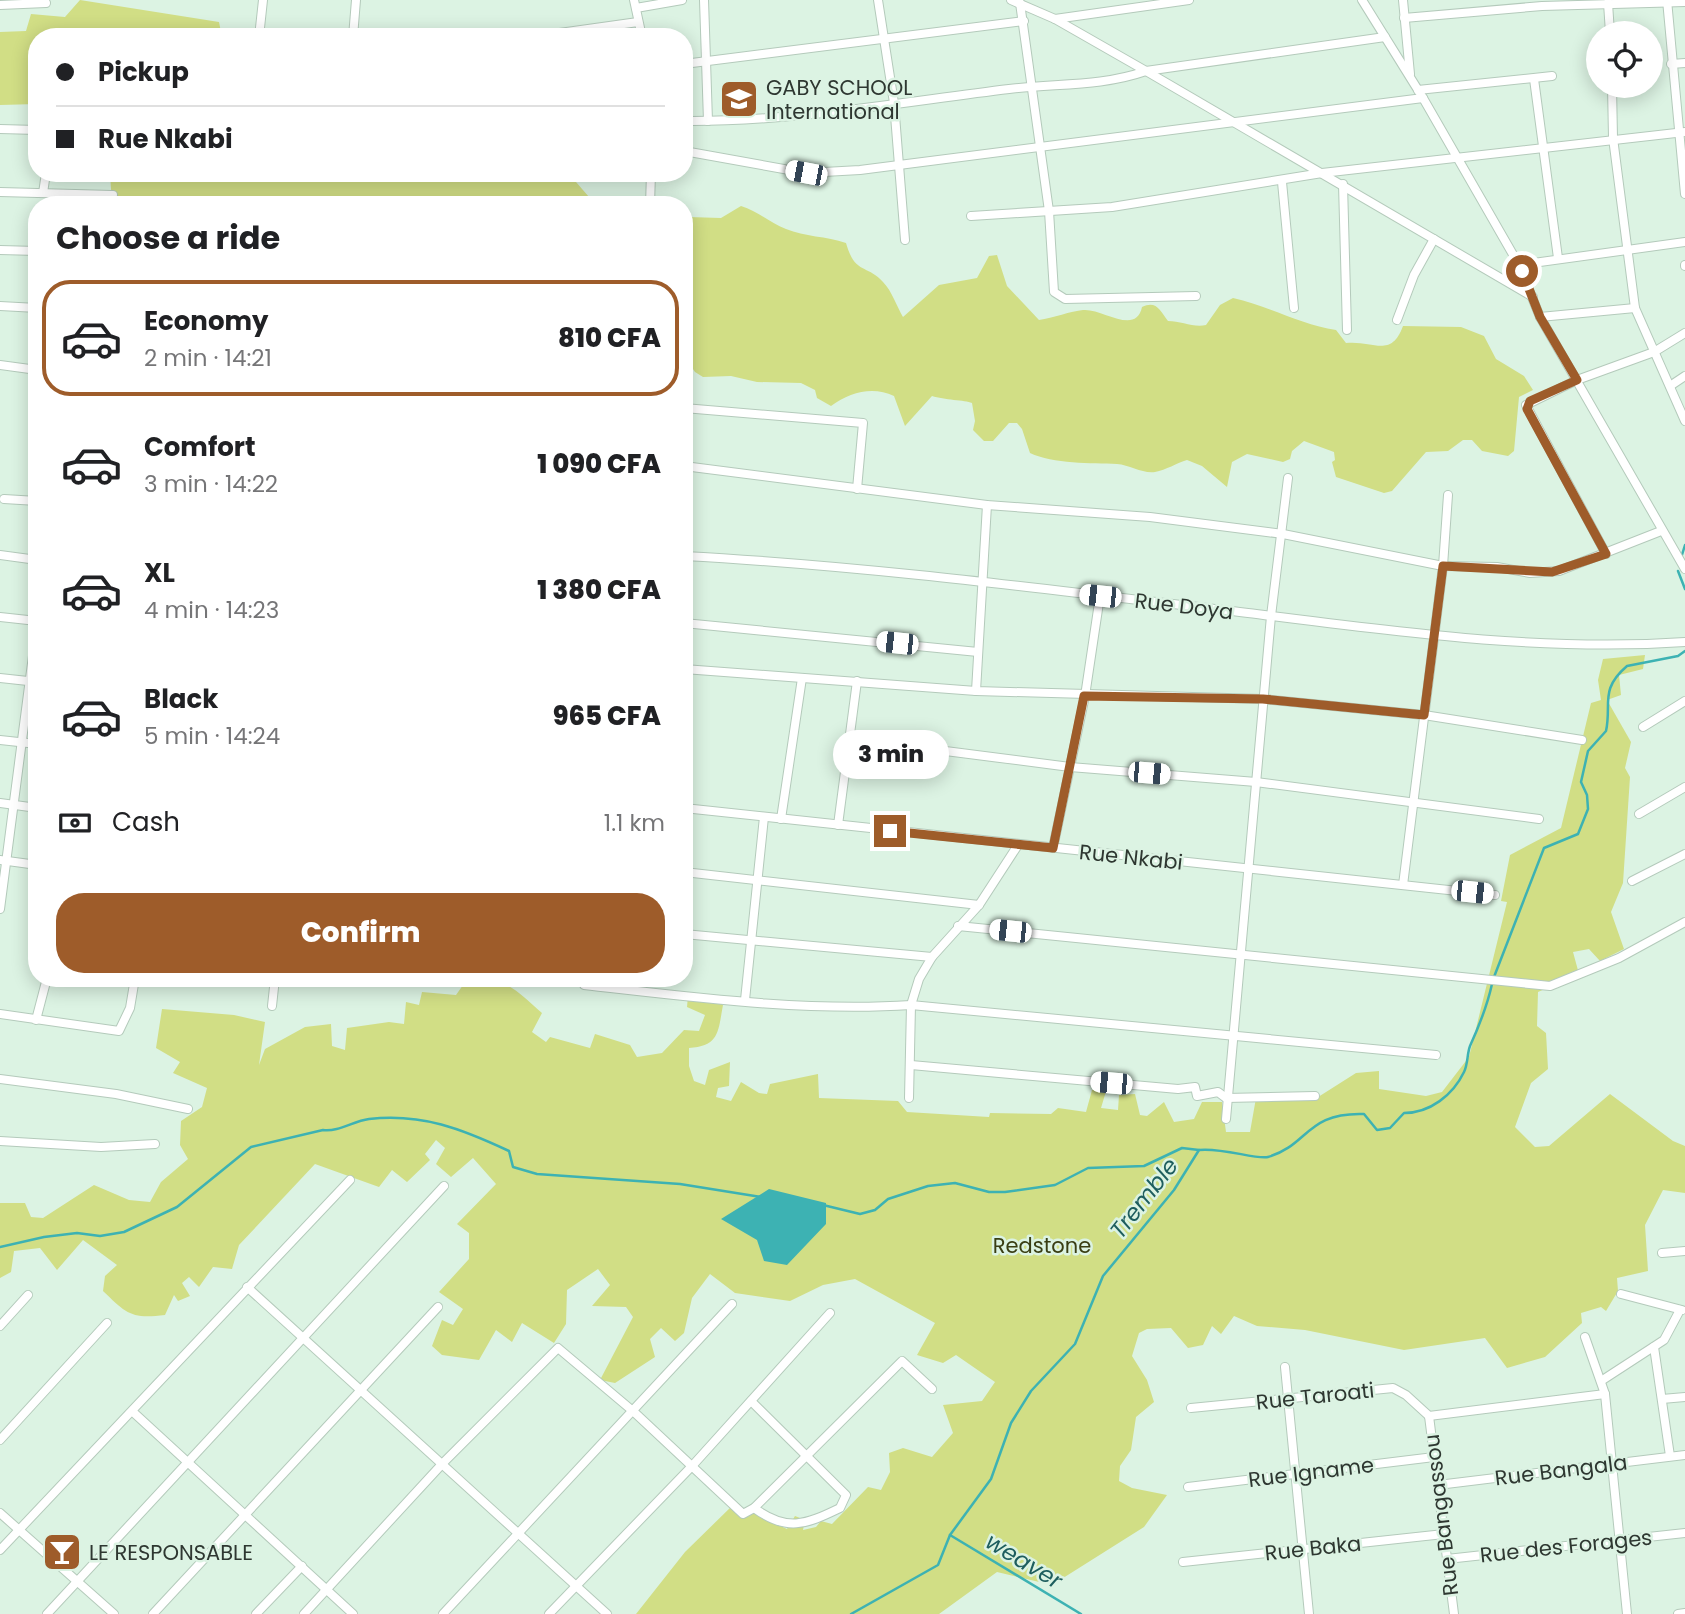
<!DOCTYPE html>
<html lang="en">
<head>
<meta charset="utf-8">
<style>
  :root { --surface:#fff; --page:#f2f2f2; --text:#202124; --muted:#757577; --line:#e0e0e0; --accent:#9e5c2a }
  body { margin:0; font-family:Poppins,sans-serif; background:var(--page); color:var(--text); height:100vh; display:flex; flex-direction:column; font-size:26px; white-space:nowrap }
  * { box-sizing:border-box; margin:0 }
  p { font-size:23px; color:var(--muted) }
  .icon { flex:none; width:38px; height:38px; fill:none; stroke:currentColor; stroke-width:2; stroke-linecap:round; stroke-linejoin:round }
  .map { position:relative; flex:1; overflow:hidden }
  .panel { position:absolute; left:28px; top:196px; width:665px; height:791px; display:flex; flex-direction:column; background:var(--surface); border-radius:28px; box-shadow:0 4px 18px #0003 }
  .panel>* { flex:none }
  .banner { position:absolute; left:28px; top:28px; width:665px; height:154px; border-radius:28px; box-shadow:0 4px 18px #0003; display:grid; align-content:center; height:154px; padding:0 28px; background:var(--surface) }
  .tools { position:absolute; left:1586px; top:21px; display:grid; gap:14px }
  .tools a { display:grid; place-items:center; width:77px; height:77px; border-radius:50%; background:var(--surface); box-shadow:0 4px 18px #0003; font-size:35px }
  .end { position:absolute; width:32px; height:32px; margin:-16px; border:9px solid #9e5c2a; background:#fff; box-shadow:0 0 0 4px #fff }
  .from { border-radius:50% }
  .bubble { position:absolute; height:49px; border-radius:24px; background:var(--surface); box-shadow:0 4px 18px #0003; font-size:23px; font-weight:800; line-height:49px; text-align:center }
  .car { position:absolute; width:21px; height:42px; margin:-21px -10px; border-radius:9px; box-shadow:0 0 5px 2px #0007; background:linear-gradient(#fff 24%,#345 0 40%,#fff 0 76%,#345 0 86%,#fff 0) }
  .banner b { display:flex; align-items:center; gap:24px; height:66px; font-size:26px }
  .banner b+b { border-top:2px solid var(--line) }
  .banner i { width:18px; height:18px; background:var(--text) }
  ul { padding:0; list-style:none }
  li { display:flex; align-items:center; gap:21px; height:116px; margin:0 14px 10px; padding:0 14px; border:4px solid transparent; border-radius:28px }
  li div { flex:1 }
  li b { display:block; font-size:26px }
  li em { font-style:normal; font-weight:800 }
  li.current { border-color:var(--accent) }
  li>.icon { width:63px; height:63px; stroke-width:1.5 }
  h2 { padding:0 28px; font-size:32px; line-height:84px }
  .pay { display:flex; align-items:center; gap:18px; height:77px; padding:0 28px; font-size:26px }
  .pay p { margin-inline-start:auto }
  .button { display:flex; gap:14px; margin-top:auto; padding:14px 28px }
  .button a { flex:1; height:80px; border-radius:28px; background:var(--accent); color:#fff; font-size:28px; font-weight:800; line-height:80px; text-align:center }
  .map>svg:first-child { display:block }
  .green { fill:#d1de85 }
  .water { fill:#3db2b3 }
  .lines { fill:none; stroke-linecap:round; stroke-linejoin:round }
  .stream { stroke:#3db2b3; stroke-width:2.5 }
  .street-casing { stroke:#b4cabb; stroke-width:10 }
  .street { stroke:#fff; stroke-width:8 }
  .route { stroke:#9e5c2a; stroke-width:9 }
  .labels { text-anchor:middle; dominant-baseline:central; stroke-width:5; stroke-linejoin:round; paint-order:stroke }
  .poi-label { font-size:21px; fill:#2e3731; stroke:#dcf3e3; text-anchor:start }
  .street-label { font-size:21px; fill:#2e3731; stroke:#dcf3e3 }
  .park-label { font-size:21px; fill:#393e13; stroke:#dcf3e3 }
  .water-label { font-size:23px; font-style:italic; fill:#1e5e5e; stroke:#dcf3e3 }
</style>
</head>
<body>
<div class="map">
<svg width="1685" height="1614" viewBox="0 0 1685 1614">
  <rect width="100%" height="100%" fill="#dcf3e3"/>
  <!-- green -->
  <g class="green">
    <polygon points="80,0 219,22 222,37 37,37 37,104 0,105 0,32 26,31 31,14 65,17"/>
    <polygon points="110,173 563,173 576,182 596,205 112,205"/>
    <path d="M741 206C758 211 770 223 786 229 805 237 826 236 846 243 855 275 867 264 883 282 892 291 897 307 903 317L939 285 977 278 989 256 997 255 1007 286 1039 320C1053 318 1071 311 1083 310 1102 308 1136 336 1142 307 1156 300 1160 310 1168 321 1181 321 1194 328 1206 325L1220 305 1233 298C1269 306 1301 325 1336 330L1346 343C1373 340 1391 359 1403 326L1461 327 1484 336 1496 359 1524 376 1533 390 1519 397 1514 451 1508 456 1482 451 1472 440H1463L1448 451 1426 452 1392 491 1384 493 1336 477 1332 462 1335 460 1334 452 1304 441 1292 451 1290 459 1283 462 1247 454 1232 462 1227 487 1202 466 1187 460C1177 463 1166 470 1155 472 1143 474 1130 465 1117 464 1092 463 1053 464 1030 453L1022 429 1017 423H1009L993 441H984L973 430 975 421 972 403C965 400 944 400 932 396L905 426 894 396C873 386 850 392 831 406L817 398 815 390 801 383 757 382 731 376 703 377 695 372 684 356V223L688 217 721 218Z"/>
    <path d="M1645 655 1643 669 1619 675 1621 695 1607 700 1631 742 1625 768 1630 777 1623 883 1611 912 1624 949 1600 961 1589 949 1573 952 1579 974 1538 992 1537 1026 1546 1033 1548 1069 1531 1083 1515 1127 1535 1147 1549 1146 1610 1094 1673 1141 1685 1146V1193L1663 1190 1645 1225 1648 1271 1617 1278 1618 1291 1606 1311 1601 1307 1581 1313 1582 1323 1545 1357 1507 1368 1485 1338 1404 1350 1305 1330 1257 1326 1234 1316 1221 1334 1212 1326 1203 1345 1188 1348 1171 1328 1147 1329 1139 1333 1132 1356 1147 1380 1154 1402 1136 1417 1131 1450 1120 1466 1119 1481 1132 1488 1167 1495 1144 1527 1052 1585 997 1572 939 1614H636L685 1552 734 1504 787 1529 795 1516 805 1520 803 1530 816 1527 821 1521 832 1524 868 1487 881 1490 890 1472 889 1453 903 1448 932 1457 953 1433 943 1405 982 1401 995 1382 956 1355 943 1363 917 1355 935 1323 855 1279 823 1285 790 1301 735 1293 710 1274 692 1298 684 1333 675 1341 661 1328 650 1339 655 1357 615 1383 600 1380 633 1317 626 1307 592 1306 610 1285 598 1269 567 1290 566 1324 554 1343 522 1323 512 1342 496 1330 479 1360 442 1355 432 1346 442 1320 453 1325 463 1309 439 1292 469 1259V1233L457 1224 496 1184 473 1158 451 1177 436 1164 445 1148 436 1140 425 1154 430 1160 407 1182 392 1170 379 1187 315 1164 239 1245 232 1269 213 1267 199 1287 189 1277 182 1283 190 1296 178 1301 174 1295 165 1315C131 1319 127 1314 103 1291L105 1276 117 1265 83 1240 57 1270 40 1248 14 1251 11 1272 0 1278V1203H25L31 1217 43 1218 94 1185 129 1200 150 1202 161 1182 188 1159 180 1145 181 1121 202 1107 207 1088 173 1073 180 1062 156 1048 162 1009 234 1015 265 1022 259 1065 265 1049 305 1027 331 1024 332 1046 345 1050 347 1028 389 1022 404 1024 406 1002 419 1005 422 992 456 995 468 978C506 978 514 988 542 1013L532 1032 546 1042 550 1037 590 1048 595 1034 630 1045 637 1057 662 1053 684 1030 699 1031 705 1015 687 1007 688 996 715 999 723 1005C718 1031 720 1046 689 1048V1066L694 1081 705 1085 709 1070 730 1062 729 1086 718 1088 716 1097 731 1101 741 1082 759 1093 767 1094 770 1084 818 1074 819 1098 898 1101 907 1112 989 1117 990 1113 1051 1114 1058 1108 1086 1112 1092 1090 1107 1088 1101 1108 1118 1110 1119 1095 1135 1094 1140 1115 1147 1116 1164 1102 1174 1122 1194 1119 1202 1102H1222L1226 1132H1250L1256 1098 1315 1099 1356 1073 1379 1071V1089L1426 1096 1442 1092 1469 1057 1507 902 1501 901 1510 855 1561 828 1591 703 1601 700 1598 680 1603 659Z"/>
  </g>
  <!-- water -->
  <polygon class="water" points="769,1189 826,1203 826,1224 787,1265 764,1261 757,1240 721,1219"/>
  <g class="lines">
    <!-- stream -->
    <g class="stream">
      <polyline points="1681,558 1685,545"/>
      <polyline points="1678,571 1685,589"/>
      <path d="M1494 977 1544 848 1578 834 1588 809 1587 795 1581 782 1588 751 1606 731C1612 704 1599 690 1627 666L1678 656 1685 651"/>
      <polyline points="823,1205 860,1214 875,1210 888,1199 928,1186 955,1183 989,1192 1005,1192 1055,1185 1088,1168 1144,1166 1182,1148 1199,1150"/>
      <path d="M0 1247 44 1237 77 1233 100 1236 124 1232 177 1207 251 1147 323 1130C339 1132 353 1121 369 1119 422 1113 462 1129 509 1151L513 1167 537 1174 680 1184 761 1197"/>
      <polyline points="950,1535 1081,1614"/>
      <path d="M851 1614 938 1565 950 1535 991 1479 1011 1423 1031 1391 1075 1344 1103 1276 1174 1190 1199 1150C1221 1147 1257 1160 1268 1157 1309 1145 1306 1112 1364 1114L1377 1130 1390 1128 1404 1113C1430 1113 1453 1095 1464 1072 1468 1064 1467 1054 1470 1046 1480 1024 1487 1007 1492 984"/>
    </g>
    <defs>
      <g id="street">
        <polyline points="634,0 642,37"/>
        <polyline points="704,0 708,121"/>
        <polyline points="878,0 894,103 905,240"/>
        <polyline points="1011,0 1055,19 1146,71 1533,297"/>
        <polyline points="1362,0 1423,98 1519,265 1540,317 1685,569"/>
        <polyline points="1403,0 1410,74"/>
        <polyline points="1667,0 1685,194"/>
        <polyline points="1020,3 1049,211 1054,292 1065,299 1196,296"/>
        <polyline points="1608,3 1610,33"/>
        <polyline points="0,5 46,3"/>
        <polyline points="636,8 682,0"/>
        <polyline points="1404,18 1542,6 1685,2"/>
        <polyline points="1055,19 1189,0"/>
        <polyline points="259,37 263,0"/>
        <polyline points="353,37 356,0"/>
        <polyline points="531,37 638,22"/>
        <polyline points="684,64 1024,21"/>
        <polyline points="1671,64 1685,63"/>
        <polyline points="1534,79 1558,258"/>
        <polyline points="1612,86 1613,138 1635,308 1685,421"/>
        <polyline points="1418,90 1552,76"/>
        <path d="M684 121C792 122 902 102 1009 89 1056 83 1100 87 1146 71L1385 37"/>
        <polyline points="0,129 37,130"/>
        <polyline points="684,151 806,173 860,170 1423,98"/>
        <polyline points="1282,182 1294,308"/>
        <polyline points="1343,184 1347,330"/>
        <polyline points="0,192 113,195"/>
        <polyline points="43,193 46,173"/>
        <polyline points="650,205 651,173"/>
        <polyline points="971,216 1112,207 1322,173 1685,132"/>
        <polyline points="0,250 37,251"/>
        <polyline points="1519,265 1685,242"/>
        <polyline points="1685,266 1685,265"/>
        <polyline points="0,306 37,308"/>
        <polyline points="1540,317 1635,308"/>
        <polyline points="1397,320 1414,275 1434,239"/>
        <polyline points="0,365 37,370"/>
        <polyline points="1670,386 1685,376"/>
        <polyline points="684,408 863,423 857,489"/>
        <polyline points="684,466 987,505 1150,517 1283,534 1443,566 1497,567 1530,573 1559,571 1661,531"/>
        <polyline points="4,499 37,501"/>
        <polyline points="1606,554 1526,405 1577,380 1654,352 1685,333"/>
        <polyline points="0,555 37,560"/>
        <path d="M684 556C872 566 1060 591 1248 613 1392 631 1539 652 1685 642"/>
        <polyline points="0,617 37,621"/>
        <polyline points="684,623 978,652"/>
        <polyline points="684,669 976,691 1263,699 1424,715 1582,740"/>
        <polyline points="0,678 37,682"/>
        <polyline points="976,691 987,505"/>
        <polyline points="1643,727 1685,701"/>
        <polyline points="852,739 1070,767 1256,782 1539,819"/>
        <polyline points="0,740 37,744"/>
        <polyline points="0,803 37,808"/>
        <polyline points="684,808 1495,895"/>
        <polyline points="1639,814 1685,787"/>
        <polyline points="781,819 802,678"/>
        <polyline points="838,825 857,681"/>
        <polyline points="1053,848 1085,696 1100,596"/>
        <polyline points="0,860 37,865"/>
        <polyline points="684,872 979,905"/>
        <polyline points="1632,881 1685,854"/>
        <polyline points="1403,885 1443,566 1448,495"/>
        <polyline points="0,909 37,625"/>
        <polyline points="958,926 1550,986 1619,958 1685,922"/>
        <polyline points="684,934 932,957"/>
        <path d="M582 978 584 985C692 997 803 1012 911 1005L1436 1055"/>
        <polyline points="745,1000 764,817"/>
        <polyline points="272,1006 275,978"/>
        <polyline points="0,1014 119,1031 130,1008 135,978"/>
        <polyline points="36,1020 47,978"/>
        <polyline points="911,1065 1178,1089 1195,1087 1197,1096 1218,1092 1226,1098 1315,1096"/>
        <polyline points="0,1079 116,1094 188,1109"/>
        <polyline points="909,1098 911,1005 919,979 932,957 979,905 1018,845"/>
        <polyline points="1226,1119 1271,616 1288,478"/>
        <polyline points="0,1141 101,1147 155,1144"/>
        <polyline points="1662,1253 1685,1251"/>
        <polyline points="247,1287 607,1614"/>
        <polyline points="1621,1294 1682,1310"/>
        <polyline points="0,1326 28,1295"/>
        <polyline points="1585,1337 1605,1394 1627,1614"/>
        <polyline points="1654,1347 1670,1456"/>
        <polyline points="1285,1367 1309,1614"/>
        <polyline points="1601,1381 1664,1340 1680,1310"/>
        <polyline points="1662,1399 1685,1397"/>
        <path d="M751 1401 846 1495 840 1508C805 1525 787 1532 754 1508"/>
        <polyline points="1191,1408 1393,1388 1406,1395 1429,1416"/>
        <polyline points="133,1412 353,1614"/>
        <polyline points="1429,1416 1454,1614"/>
        <polyline points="1429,1416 1605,1394"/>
        <polyline points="0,1440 107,1323"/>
        <polyline points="1438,1485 1685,1455"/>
        <polyline points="1188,1487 1434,1457"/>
        <polyline points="0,1513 114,1614"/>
        <polyline points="0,1550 350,1180"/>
        <polyline points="1447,1559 1685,1533"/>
        <polyline points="1183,1562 1444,1534"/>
        <polyline points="47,1614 444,1186"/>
        <polyline points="153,1614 438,1307"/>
        <polyline points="256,1614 302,1566"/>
        <polyline points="304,1614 443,1463 558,1348 634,1412 743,1514 754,1508 902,1361 932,1389"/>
        <polyline points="443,1614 732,1304"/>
        <polyline points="549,1614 693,1465 830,1313"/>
        <polyline points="1678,1614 1685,1613"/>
      </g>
    </defs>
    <!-- street casing -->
    <use href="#street" class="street-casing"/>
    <!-- street -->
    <use href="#street" class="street"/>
  </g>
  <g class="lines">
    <!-- route -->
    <polyline class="route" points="890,831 1053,848 1084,696 1263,699 1424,715 1443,566 1552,572 1606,554 1527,409 1530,401 1577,380 1540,317 1522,271"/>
  </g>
  <!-- icons -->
  <defs>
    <symbol id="school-square" viewBox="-11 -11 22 22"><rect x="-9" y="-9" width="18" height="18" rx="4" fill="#9e5c2a" stroke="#dcf3e3"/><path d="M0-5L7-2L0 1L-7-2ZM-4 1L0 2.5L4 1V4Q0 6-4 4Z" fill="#fff"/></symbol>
    <symbol id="bar-square" viewBox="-11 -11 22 22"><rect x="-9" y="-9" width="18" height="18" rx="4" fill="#9e5c2a" stroke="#dcf3e3"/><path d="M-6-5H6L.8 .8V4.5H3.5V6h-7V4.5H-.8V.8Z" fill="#fff"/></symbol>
  </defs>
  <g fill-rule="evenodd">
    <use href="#school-square" x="717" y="77" width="44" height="44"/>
    <use href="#bar-square" x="40" y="1530" width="44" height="44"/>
  </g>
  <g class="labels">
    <!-- poi labels -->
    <g class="poi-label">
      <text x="766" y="87">GABY SCHOOL<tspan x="766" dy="24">International</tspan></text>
      <text x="89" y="1552">LE RESPONSABLE</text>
    </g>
    <!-- street labels -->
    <g class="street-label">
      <text transform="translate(1184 606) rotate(7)">Rue Doya</text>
      <text transform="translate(1131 857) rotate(6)">Rue Nkabi</text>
      <text transform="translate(1315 1396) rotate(-6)">Rue Taroati</text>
      <text transform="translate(1561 1470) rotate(-7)">Rue Bangala</text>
      <text transform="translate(1311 1472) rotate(-7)">Rue Igname</text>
      <text transform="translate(1441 1515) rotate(-97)">Rue Bangassou</text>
      <text transform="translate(1566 1546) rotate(-6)">Rue des Forages</text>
      <text transform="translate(1313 1548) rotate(-6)">Rue Baka</text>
    </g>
    <!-- park labels -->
    <g class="park-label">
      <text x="1042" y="1245">Redstone</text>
    </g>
    <!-- water labels -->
    <g class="water-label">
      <text transform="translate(1144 1198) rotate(-52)">Tremble</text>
      <text transform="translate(1024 1561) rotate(31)">weaver</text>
    </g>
  </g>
</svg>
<div class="tools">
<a><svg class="icon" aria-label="locate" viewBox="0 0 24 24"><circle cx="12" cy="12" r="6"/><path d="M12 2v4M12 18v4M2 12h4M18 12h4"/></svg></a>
</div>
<i class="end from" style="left:1522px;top:271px"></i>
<i class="end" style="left:890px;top:831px"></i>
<div class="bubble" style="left:833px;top:730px;width:116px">3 min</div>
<i class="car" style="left:806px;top:173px;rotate:281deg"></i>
<i class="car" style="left:1100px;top:596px;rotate:276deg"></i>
<i class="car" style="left:897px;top:643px;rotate:276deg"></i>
<i class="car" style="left:1149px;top:773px;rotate:95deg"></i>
<i class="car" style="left:1472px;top:892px;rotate:96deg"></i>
<i class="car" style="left:1010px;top:931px;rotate:276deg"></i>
<i class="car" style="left:1111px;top:1083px;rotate:275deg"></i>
<div class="banner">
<b><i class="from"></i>Pickup</b>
<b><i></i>Rue Nkabi</b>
</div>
<section class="panel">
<h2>Choose a ride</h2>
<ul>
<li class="current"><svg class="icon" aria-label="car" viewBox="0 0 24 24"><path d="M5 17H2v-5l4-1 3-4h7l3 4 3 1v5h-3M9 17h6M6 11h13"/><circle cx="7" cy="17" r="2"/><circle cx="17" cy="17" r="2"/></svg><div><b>Economy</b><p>2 min · 14:21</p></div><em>810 CFA</em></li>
<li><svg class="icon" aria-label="car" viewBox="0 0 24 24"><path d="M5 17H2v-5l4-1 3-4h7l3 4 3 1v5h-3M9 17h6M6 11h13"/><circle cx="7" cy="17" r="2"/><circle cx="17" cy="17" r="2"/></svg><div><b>Comfort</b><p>3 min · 14:22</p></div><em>1 090 CFA</em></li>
<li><svg class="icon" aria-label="car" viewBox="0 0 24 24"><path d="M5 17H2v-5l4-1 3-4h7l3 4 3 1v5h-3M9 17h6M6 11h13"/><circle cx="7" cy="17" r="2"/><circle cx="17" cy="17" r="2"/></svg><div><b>XL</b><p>4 min · 14:23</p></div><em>1 380 CFA</em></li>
<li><svg class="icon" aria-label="car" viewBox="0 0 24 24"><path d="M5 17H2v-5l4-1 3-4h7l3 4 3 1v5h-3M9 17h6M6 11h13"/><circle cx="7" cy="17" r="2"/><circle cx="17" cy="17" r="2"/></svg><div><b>Black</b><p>5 min · 14:24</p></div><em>965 CFA</em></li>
</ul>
<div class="pay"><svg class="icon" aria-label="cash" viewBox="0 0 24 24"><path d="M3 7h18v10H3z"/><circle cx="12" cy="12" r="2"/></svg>Cash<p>1.1 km</p></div>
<div class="button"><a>Confirm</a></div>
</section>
</div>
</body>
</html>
